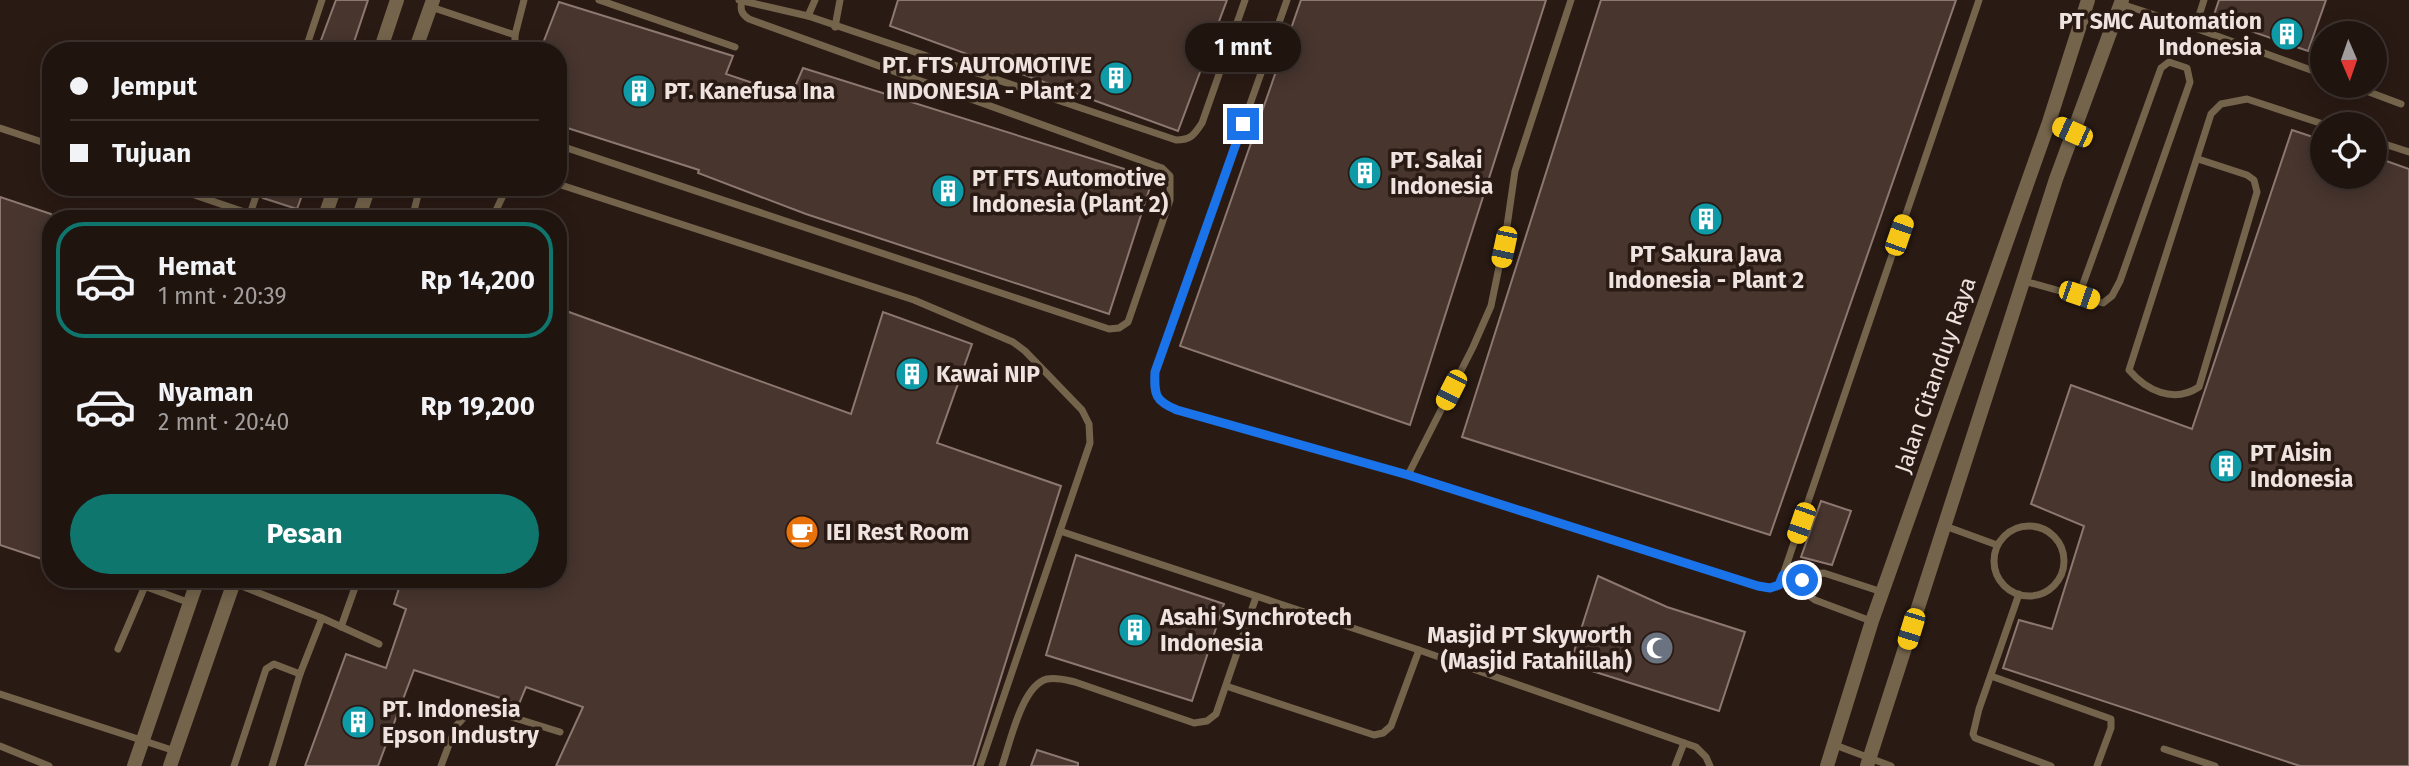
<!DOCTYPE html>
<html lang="id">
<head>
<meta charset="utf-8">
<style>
  :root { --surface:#20140f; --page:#2d211d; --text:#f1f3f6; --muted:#a29e9e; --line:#3d332f; --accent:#0f766e }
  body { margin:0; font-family:"Fira Sans",sans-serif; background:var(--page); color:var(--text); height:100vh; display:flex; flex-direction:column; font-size:26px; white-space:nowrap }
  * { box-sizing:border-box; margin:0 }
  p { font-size:23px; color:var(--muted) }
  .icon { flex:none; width:38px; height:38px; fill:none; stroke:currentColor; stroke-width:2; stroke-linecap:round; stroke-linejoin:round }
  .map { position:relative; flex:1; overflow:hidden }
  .sheet { position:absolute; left:42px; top:210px; width:525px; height:378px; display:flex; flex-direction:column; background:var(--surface); border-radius:28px; box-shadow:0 4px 18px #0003,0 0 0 2px var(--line) }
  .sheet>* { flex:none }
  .banner { position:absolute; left:42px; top:42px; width:525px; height:154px; border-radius:28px; box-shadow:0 4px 18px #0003,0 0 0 2px var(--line); display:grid; align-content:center; height:154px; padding:0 28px; background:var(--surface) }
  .needle { width:46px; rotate:178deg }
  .buttons { position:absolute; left:2310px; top:21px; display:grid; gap:14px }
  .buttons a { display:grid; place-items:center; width:77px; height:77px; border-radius:50%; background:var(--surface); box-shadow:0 4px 18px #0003,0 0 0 2px var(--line); font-size:35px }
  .end { position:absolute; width:32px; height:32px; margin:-16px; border:9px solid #1a73e8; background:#fff; box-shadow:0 0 0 4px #fff }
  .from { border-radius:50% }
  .bubble { position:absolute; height:49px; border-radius:24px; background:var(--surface); box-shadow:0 4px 18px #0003,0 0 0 2px var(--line); font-size:23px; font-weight:700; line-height:49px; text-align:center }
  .car { position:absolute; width:21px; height:42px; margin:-21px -10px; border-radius:9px; box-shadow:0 0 5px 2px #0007; background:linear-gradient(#f5c518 24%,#345 0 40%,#f5c518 0 76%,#345 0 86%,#f5c518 0) }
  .banner b { display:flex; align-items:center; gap:24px; height:66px; font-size:26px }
  .banner b+b { border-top:2px solid var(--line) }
  .banner i { width:18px; height:18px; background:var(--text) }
  ul { padding:12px 0 0; list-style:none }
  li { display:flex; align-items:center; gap:21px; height:116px; margin:0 14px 10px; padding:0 14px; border:4px solid transparent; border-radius:28px }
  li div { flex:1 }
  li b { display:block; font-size:26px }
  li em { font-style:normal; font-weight:700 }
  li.selected { border-color:var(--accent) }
  li>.icon { width:63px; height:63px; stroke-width:1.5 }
  .cta { display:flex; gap:14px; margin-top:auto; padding:14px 28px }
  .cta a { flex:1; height:80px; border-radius:42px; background:var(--accent); color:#fff; font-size:28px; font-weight:700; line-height:80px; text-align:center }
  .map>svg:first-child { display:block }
  .building { fill:#47352e; stroke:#8c7870; stroke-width:2 }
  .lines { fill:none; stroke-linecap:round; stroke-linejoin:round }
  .service { stroke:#74644c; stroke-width:7 }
  .minor { stroke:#74644c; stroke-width:14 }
  .route { stroke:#1a73e8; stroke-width:9 }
  .labels { text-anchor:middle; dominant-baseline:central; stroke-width:7; stroke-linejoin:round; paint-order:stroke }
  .poi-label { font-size:23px; font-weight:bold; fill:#efe3df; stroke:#2a1a14; text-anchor:start }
  .street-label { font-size:23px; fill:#efe3df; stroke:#2a1a14 }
</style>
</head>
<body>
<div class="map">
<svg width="2409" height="766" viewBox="0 0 2409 766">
  <rect width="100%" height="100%" fill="#2a1a14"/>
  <!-- building -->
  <g class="building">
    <polygon points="336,0 368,0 351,51 317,51"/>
    <polygon points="898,0 1227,0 1178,131 890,26"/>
    <polygon points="1301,0 1546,0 1410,425 1180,346"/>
    <polygon points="1601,0 1956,0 1770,535 1462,437"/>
    <polygon points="2219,0 2326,0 2308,51 2213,18"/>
    <polygon points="559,2 733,56 726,74 791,96 803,68 1153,178 1109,314 806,214 698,173 699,170 558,125 558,51 540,51"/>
    <polygon points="2292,130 2322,140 2322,177 2375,177 2375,157 2409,169 2409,766 2300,766 2003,668 2019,620 2052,629 2084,526 2031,504 2071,385 2192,429"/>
    <polygon points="267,187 305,187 297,209 263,198"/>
    <polygon points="0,197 51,214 51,322 42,347 51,349 51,562 0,545"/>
    <polygon points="558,308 851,414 883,312 972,344 937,443 1061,486 973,766 556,766 583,707 526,687 519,704 414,670 378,766 305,766 346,654 386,668 406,609 394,604 402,579 558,579"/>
    <polygon points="1821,501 1851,511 1832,565 1801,557"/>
    <polygon points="1076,555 1224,604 1192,701 1046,655"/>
    <polygon points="1598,576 1667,607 1745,632 1719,711 1570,664"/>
    <polygon points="1037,750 1078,763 1078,766 1031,766"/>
  </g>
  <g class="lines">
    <!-- service -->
    <g class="service">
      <polyline points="599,0 735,47"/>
      <path d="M739 0 808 16 1176 140C1191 140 1194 135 1202 123L1245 0"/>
      <path d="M1287 0 1155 372C1154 395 1155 401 1177 410L1408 475 1758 586 1770 588 1779 585 1783 575 1979 0"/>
      <polyline points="2121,4 2195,28 2322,74"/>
      <polyline points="431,7 515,35 515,51"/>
      <polyline points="808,16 815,0"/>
      <polyline points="835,27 840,0"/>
      <polyline points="2195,28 2204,0"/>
      <polyline points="515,35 524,0"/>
      <polyline points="305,51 322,0"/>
      <polyline points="2353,86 2401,104"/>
      <polyline points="0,128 51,145"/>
      <polyline points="2375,141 2409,152"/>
      <path d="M558 145 1109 329 1119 328 1128 322 1170 200V176L1162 168 749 19C741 14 740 9 742 1"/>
      <path d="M2198 159 2247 175 2254 180 2257 192 2199 387C2173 404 2146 390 2129 370L2211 114 2221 104 2247 99 2323 124"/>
      <polyline points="558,184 914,300 1013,342 1025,351 1082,410 1089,424 1090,443 980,766"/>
      <polyline points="171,187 265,219"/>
      <polyline points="250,214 259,187"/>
      <polyline points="412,219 420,187"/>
      <polyline points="492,219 507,187"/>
      <polyline points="2024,281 2103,303 2112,296 2120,281 2190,82 2187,68 2169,62 2161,68 2079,295"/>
      <polyline points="1408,475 1473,347 1491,306 1506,233 1515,171 1571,0"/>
      <circle cx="2029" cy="561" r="35"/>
      <polyline points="1945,526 1997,545"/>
      <polyline points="1060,531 1419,650 1696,747 1706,757 1710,766"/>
      <polyline points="1783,575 1802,580"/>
      <polyline points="125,579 190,603"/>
      <polyline points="1802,580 1807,594 1815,600 1871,621"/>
      <polyline points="1802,580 1810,574 1824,573 1882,592"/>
      <polyline points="234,583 322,618 379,644"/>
      <polyline points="2019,594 1979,709 1973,734 1975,738 2051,766"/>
      <polyline points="341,627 358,579"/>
      <polyline points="118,649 145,586"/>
      <polyline points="1991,676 2111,719 2111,728 2097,766"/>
      <polyline points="1226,686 1374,735 1383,733 1391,726 1419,650"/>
      <polyline points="0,694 175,751"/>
      <polyline points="1835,745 1891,766"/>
      <polyline points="0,746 49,766"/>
      <polyline points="2164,749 2215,766"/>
      <polyline points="234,766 266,669 274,664 300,674"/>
      <polyline points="272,766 300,674 322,618"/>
      <polyline points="441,766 456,726 469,712 483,708 560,732"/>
      <path d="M1002 766C1010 743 1022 685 1047 679 1057 677 1066 680 1075 682L1194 723 1207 721 1216 714 1256 597"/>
      <polyline points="1675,766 1684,743"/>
    </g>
    <!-- minor -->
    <g class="minor">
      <polyline points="380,51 397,0"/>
      <polyline points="415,51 433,0"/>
      <polyline points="324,219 335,187"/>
      <polyline points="358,219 369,187"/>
      <polyline points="134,766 198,579"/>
      <polyline points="170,766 235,579"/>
      <polyline points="1827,766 1872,621 2049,122 2088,0"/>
      <polyline points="1867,766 2056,179 2122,0"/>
    </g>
  </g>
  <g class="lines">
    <!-- route -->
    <path class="route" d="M1243 124 1155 372C1154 395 1155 401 1177 410L1408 475 1758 586 1770 588 1779 585 1783 575 1802 580"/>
  </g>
  <!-- icons -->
  <defs>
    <symbol id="building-disc" viewBox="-11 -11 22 22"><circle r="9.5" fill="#0f9aa8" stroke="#2a1a14"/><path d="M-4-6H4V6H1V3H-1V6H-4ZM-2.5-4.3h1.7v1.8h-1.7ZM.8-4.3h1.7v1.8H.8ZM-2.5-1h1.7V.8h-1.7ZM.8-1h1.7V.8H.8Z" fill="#fff"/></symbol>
    <symbol id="cafe-disc" viewBox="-11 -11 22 22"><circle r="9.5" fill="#e8710a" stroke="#2a1a14"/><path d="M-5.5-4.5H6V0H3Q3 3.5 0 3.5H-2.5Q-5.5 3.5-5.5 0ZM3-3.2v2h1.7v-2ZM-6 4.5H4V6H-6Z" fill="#fff"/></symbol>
    <symbol id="mosque-disc" viewBox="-11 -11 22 22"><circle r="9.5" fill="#6b7280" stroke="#2a1a14"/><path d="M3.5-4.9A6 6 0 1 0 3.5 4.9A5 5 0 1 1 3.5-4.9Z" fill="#fff"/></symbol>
  </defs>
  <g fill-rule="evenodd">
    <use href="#building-disc" x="2268" y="15" width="38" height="38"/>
    <use href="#building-disc" x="1097" y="59" width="38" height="38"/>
    <use href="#building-disc" x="620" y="72" width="38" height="38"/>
    <use href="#building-disc" x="1346" y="154" width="38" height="38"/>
    <use href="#building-disc" x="929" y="172" width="38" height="38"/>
    <use href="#building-disc" x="1687" y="200" width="38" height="38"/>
    <use href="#building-disc" x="893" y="355" width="38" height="38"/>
    <use href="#building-disc" x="2207" y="447" width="38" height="38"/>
    <use href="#cafe-disc" x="783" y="513" width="38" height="38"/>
    <use href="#building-disc" x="1116" y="611" width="38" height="38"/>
    <use href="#mosque-disc" x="1638" y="629" width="38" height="38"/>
    <use href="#building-disc" x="339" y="703" width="38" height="38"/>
  </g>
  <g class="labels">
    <!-- poi labels -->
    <g class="poi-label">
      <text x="2262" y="21" text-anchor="end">PT SMC Automation<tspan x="2262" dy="26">Indonesia</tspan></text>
      <text x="1092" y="65" text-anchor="end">PT. FTS AUTOMOTIVE<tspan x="1092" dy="26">INDONESIA - Plant 2</tspan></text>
      <text x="664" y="91">PT. Kanefusa Ina</text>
      <text x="1390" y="160">PT. Sakai<tspan x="1390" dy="26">Indonesia</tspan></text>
      <text x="972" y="178">PT FTS Automotive<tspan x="972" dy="26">Indonesia (Plant 2)</tspan></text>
      <text x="1706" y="254" text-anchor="middle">PT Sakura Java<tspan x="1706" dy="26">Indonesia - Plant 2</tspan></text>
      <text x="936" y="374">Kawai NIP</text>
      <text x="2250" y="453">PT Aisin<tspan x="2250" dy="26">Indonesia</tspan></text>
      <text x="826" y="532">IEI Rest Room</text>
      <text x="1160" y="617">Asahi Synchrotech<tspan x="1160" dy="26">Indonesia</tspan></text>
      <text x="1632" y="635" text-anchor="end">Masjid PT Skyworth<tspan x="1632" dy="26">(Masjid Fatahillah)</tspan></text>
      <text x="382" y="709">PT. Indonesia<tspan x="382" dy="26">Epson Industry</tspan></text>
    </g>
    <!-- street labels -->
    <g class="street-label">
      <text transform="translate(1935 375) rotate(-71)">Jalan Citanduy Raya</text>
    </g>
  </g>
</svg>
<div class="buttons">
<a><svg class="needle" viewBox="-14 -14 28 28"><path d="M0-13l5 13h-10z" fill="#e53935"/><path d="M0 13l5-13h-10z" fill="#a29e9e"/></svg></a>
<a><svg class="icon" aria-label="locate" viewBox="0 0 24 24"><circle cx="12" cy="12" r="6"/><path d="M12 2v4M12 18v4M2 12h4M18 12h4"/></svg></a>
</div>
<i class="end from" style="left:1802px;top:580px"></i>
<i class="end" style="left:1243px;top:124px"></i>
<div class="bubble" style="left:1185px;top:23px;width:116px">1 mnt</div>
<i class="car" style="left:2072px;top:132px;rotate:294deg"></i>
<i class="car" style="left:1899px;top:235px;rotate:19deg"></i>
<i class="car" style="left:1504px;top:247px;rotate:192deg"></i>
<i class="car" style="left:2079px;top:295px;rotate:109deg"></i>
<i class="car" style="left:1451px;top:390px;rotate:207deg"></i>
<i class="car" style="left:1801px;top:523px;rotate:199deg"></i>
<i class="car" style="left:1911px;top:629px;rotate:197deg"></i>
<div class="banner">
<b><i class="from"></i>Jemput</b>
<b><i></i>Tujuan</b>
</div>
<section class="sheet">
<ul>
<li class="selected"><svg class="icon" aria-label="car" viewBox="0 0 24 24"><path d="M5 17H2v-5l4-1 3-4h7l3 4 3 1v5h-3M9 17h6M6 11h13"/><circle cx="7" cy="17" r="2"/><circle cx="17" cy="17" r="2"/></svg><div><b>Hemat</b><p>1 mnt · 20:39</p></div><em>Rp 14,200</em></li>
<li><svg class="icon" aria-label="car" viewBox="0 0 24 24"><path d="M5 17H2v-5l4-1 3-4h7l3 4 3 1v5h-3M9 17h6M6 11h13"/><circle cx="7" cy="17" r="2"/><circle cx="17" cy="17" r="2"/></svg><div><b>Nyaman</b><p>2 mnt · 20:40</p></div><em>Rp 19,200</em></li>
</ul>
<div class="cta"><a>Pesan</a></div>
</section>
</div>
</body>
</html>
